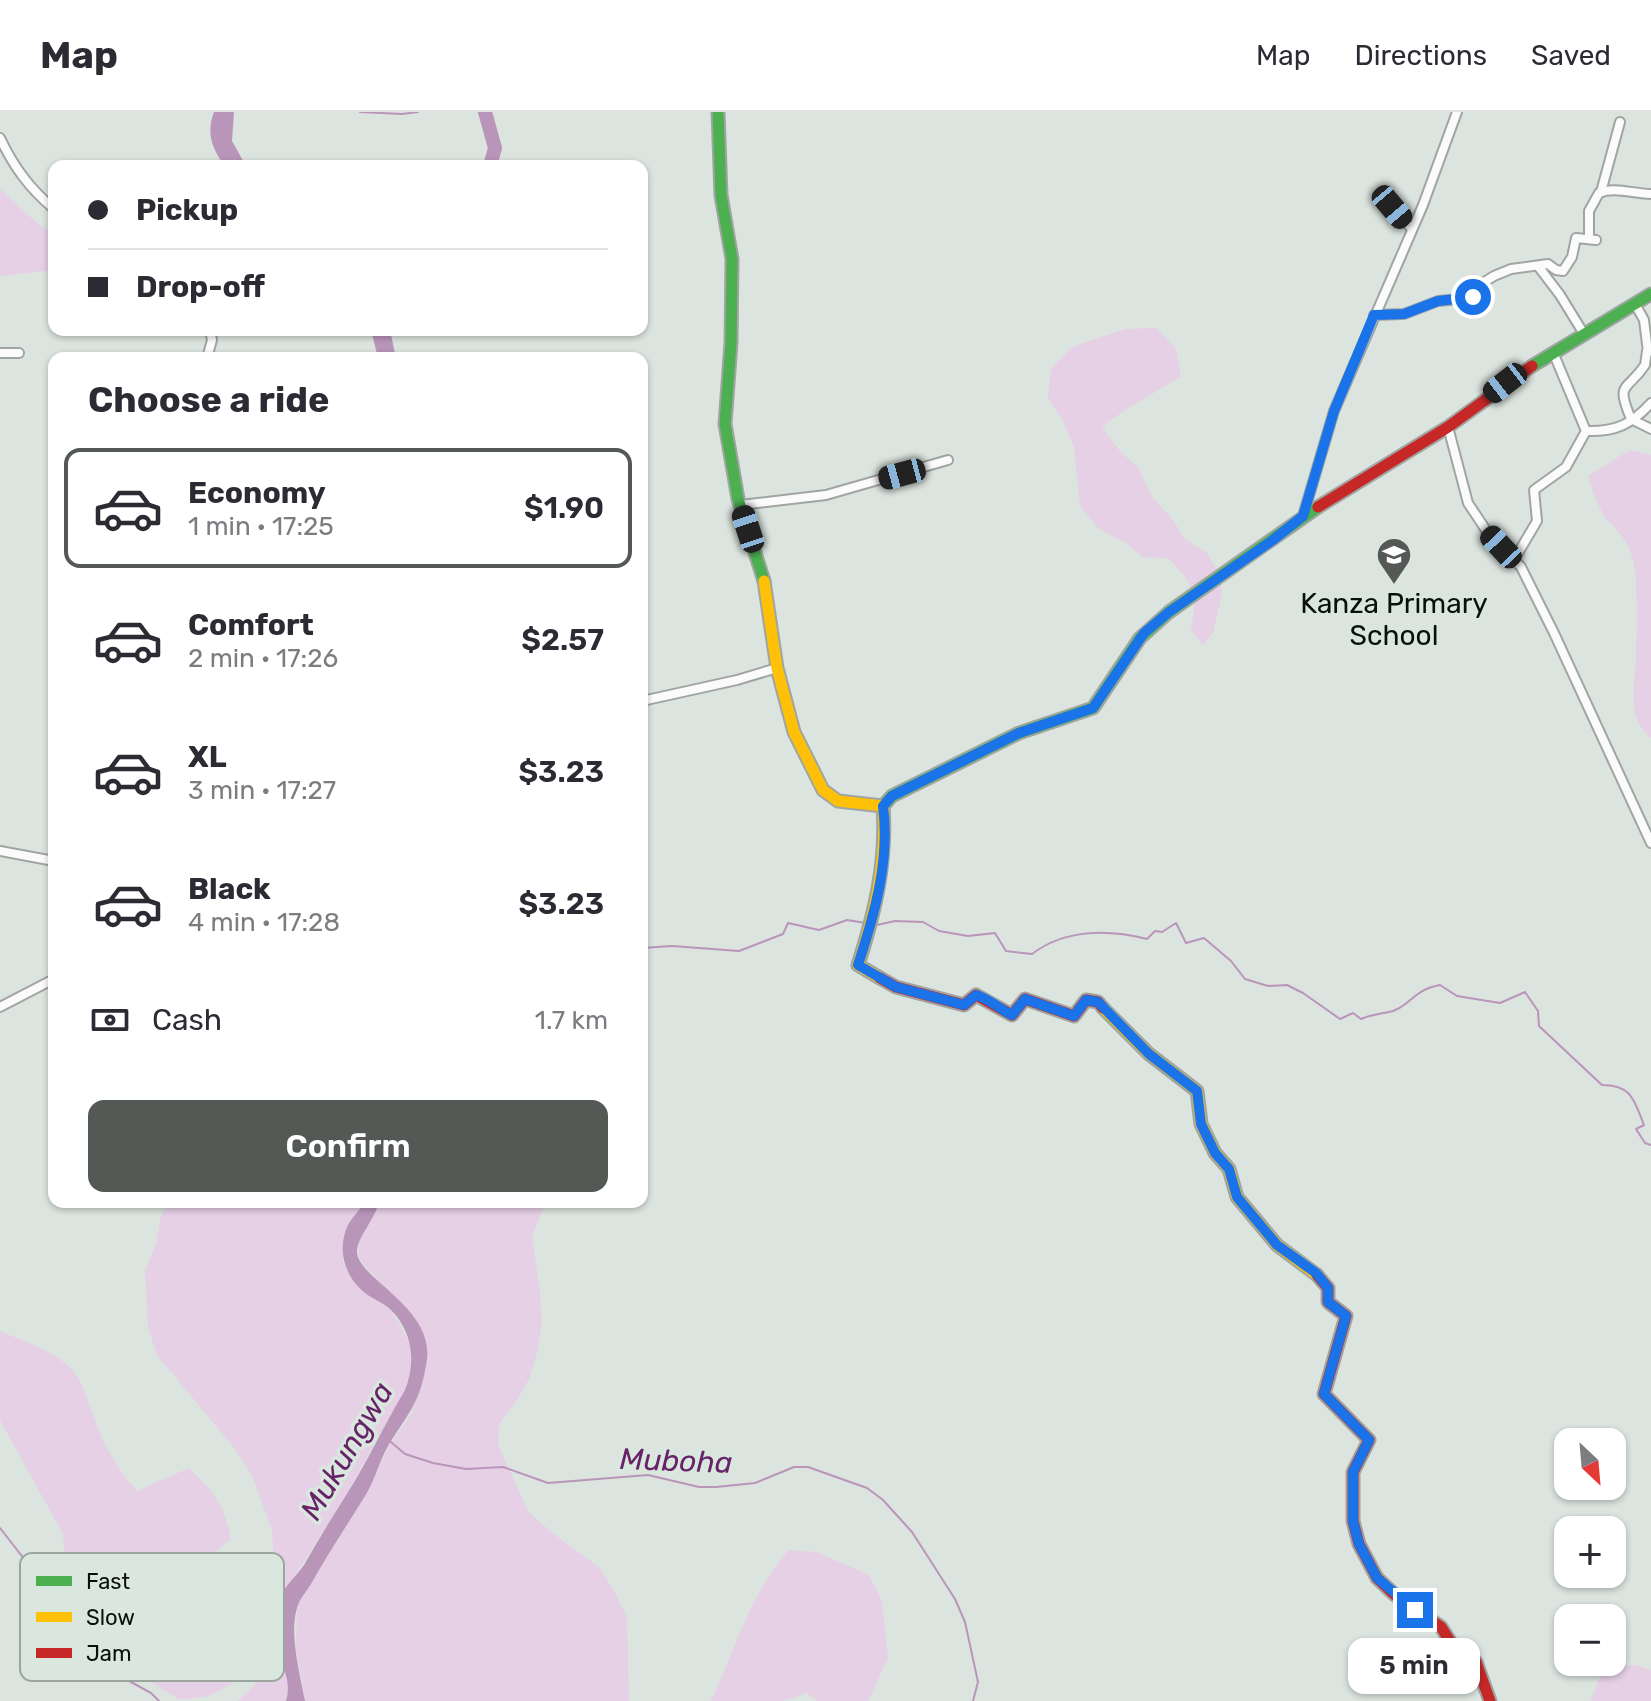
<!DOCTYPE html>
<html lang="en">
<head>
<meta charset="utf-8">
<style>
  :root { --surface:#fff; --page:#f7f7f7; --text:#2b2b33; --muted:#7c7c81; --line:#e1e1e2; --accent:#545956 }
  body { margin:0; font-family:Rubik,sans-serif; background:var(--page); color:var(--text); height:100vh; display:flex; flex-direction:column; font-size:30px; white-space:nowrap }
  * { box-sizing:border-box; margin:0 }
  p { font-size:26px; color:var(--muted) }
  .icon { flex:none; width:44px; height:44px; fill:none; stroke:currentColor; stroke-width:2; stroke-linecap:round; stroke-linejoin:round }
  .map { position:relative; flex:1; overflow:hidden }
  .drawer { position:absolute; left:48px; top:240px; width:600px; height:856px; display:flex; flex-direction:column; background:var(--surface); border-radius:16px; box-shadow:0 2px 6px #0004 }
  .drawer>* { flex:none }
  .banner { position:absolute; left:48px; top:48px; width:600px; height:176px; border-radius:16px; box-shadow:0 2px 6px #0004; display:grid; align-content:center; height:176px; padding:0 40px; background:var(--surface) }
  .needle { width:52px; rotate:154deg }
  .buttons { position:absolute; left:1554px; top:1316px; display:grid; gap:16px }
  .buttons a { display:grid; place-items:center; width:72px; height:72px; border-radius:16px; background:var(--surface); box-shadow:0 2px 6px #0004; font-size:40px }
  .end { position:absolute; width:36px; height:36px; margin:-18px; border:10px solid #1a73e8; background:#fff; box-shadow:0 0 0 4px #fff }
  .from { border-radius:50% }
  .bubble { position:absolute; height:56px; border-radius:16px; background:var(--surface); box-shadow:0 2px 6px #0004; font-size:26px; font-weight:600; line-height:56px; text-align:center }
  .car { position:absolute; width:24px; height:48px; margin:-24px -12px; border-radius:10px; box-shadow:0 0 6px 2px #0007; background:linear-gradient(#222 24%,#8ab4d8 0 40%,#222 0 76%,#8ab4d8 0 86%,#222 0) }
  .banner b { display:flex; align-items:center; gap:28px; height:76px; font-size:30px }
  .banner b+b { border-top:2px solid var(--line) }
  .banner i { width:20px; height:20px; background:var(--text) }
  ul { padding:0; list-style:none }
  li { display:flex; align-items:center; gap:24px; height:120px; margin:0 16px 12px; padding:0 24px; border:4px solid transparent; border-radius:16px }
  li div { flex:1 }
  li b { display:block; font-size:30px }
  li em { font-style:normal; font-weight:600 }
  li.active { border-color:var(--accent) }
  li>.icon { width:72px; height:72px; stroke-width:1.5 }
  h2 { padding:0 40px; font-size:36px; line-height:96px }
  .pay { display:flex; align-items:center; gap:20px; height:88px; padding:0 40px; font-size:30px }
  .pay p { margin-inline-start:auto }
  .cta { display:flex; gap:16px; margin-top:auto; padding:16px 40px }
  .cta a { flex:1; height:92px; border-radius:16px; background:var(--accent); color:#fff; font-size:32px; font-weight:600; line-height:92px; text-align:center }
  header { display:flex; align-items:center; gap:48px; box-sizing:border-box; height:112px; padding:0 40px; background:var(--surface); border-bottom:2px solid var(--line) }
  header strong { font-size:38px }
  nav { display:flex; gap:44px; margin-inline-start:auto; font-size:28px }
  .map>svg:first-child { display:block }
  .green { fill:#e5d0e5 }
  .water { fill:#ba95ba }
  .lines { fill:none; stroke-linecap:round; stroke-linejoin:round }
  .stream { stroke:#ba95ba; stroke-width:2 }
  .river { stroke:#ba95ba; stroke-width:14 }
  .street-casing { stroke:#a0a5a2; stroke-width:12 }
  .fast-casing { stroke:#a0a5a2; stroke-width:15 }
  .slow-casing { stroke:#a0a5a2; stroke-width:15 }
  .jam-casing { stroke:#a0a5a2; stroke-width:15 }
  .street { stroke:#fafbfa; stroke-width:8 }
  .fast { stroke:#4caf50; stroke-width:11 }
  .slow { stroke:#ffc107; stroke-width:11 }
  .jam { stroke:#c62828; stroke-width:11 }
  .route { stroke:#1a73e8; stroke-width:10 }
  .labels { text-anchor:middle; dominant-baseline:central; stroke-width:7; stroke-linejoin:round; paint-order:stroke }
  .poi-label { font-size:28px; fill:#0a0e0c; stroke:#d9e7de }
  .water-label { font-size:30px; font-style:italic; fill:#682368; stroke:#d9e7de }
  .key { fill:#d9e7de; stroke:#9ba69f; stroke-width:2 }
  .key-label { font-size:22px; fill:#0a0e0c }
</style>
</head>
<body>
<header>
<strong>Map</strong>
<nav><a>Map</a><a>Directions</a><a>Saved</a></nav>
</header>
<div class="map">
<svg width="1651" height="1589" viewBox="0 0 1651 1589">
  <rect width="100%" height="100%" fill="#dce4df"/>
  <!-- green -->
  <g class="green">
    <polygon points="0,77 39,113 54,121 54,158 0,164"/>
    <path d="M1156 216 1176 237 1181 264C1154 282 1126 295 1102 315L1119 338 1139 357 1153 386 1172 407 1185 427 1206 440 1218 460 1222 481 1213 521 1203 533 1191 518C1198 479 1195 474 1168 446L1143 445 1124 430 1098 416 1080 394 1074 335 1063 309 1048 286 1051 257 1072 235 1125 217Z"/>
    <path d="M1630 338 1651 343V626C1625 603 1635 575 1636 545 1637 520 1637 494 1636 470 1635 453 1632 436 1621 423 1616 416 1609 411 1604 404 1597 391 1592 378 1588 364Z"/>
    <polygon points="169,1090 365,1090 343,1126 343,1150 357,1174 391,1198 412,1235 411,1264 405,1278 345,1385 279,1489 276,1519 277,1534 288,1565 289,1580 286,1589 238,1589 254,1574 265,1548 260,1489 274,1447 272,1418 253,1366 235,1337 157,1243 148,1215 145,1159 156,1132 161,1104"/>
    <path d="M379 1090H546L532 1124 540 1180 542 1209 538 1237 530 1265 516 1290 499 1312 498 1333 528 1399 551 1420 600 1456 615 1481 627 1506 629 1589H305L296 1537 297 1494 370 1375 388 1335 412 1301 427 1247 374 1163C340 1136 371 1122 379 1090Z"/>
    <path d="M0 1219C23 1229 47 1236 66 1252 84 1267 86 1286 94 1306 104 1334 117 1357 137 1379L189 1356C215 1381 224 1392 231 1427L208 1445 211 1473 248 1520 256 1549 236 1569 209 1584 180 1588 153 1571 131 1552 112 1529 82 1475 65 1452 63 1422 0 1308Z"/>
    <path d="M789 1438 817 1440 869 1463 882 1489 888 1546 868 1589H817L807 1581 783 1589H711C737 1534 748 1485 789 1438Z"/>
    <polygon points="1635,1553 1651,1558 1651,1589 1591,1589 1603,1556"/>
  </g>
  <!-- water -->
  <g class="water">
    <path d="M214 0H234L232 29 246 54H225C212 37 206 21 214 0Z"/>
    <polygon points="371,218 390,218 396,246 378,246"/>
    <path d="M642 725C650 749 650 773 642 797Z"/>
    <path d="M365 1090H379C375 1107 358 1125 357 1139 356 1166 433 1194 427 1247 421 1290 409 1300 388 1334 379 1350 375 1368 365 1384 347 1413 328 1442 311 1472 307 1479 301 1485 298 1493 288 1518 300 1563 305 1589H286C292 1569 282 1555 278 1536 275 1521 275 1503 280 1488 284 1473 296 1465 304 1453 317 1430 331 1407 345 1385 367 1351 384 1313 405 1278 416 1251 413 1220 391 1198 384 1191 373 1187 365 1181 345 1165 337 1139 347 1115 351 1106 360 1098 365 1090Z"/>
  </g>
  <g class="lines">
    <!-- stream -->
    <g class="stream">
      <polyline points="360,0 402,2 418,0"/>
      <path d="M877 813 895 809 923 810 939 819 968 824 995 821 1006 839 1032 842C1065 817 1108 817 1147 827L1155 819 1162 820 1176 811 1186 831 1204 826 1231 849 1245 867 1268 874 1287 873 1303 881 1340 907 1353 901 1361 907C1372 902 1382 902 1393 899 1412 892 1413 878 1440 873L1457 884 1500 891 1525 880 1538 899 1539 914 1602 973C1632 973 1634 988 1644 1013L1636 1017 1645 1031 1651 1033"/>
      <polyline points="642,836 672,834 739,839 783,822 788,811 819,818 847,808 866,811"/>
      <polyline points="391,1330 405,1342 433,1351 466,1357 503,1355 548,1371 648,1363 699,1375 716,1375 755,1371 794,1355 808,1355 867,1376 883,1388 912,1420 955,1487 965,1510 978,1570 973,1589"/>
      <polyline points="0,1416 86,1526 120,1564 151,1581 159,1589"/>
    </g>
    <!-- river -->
    <polyline class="river" points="485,0 495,36 490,54"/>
    <defs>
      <g id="street">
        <path d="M0 26C14 55 29 76 54 97"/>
        <polyline points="1601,80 1620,10"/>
        <polyline points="1392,95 1412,117"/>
        <path d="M1589 127V99L1599 81C1614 74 1634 82 1651 82"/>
        <polyline points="1538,154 1560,183 1584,222"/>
        <polyline points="1635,192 1644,208 1648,240"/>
        <polyline points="1374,203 1404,202 1438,189 1471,186 1481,172 1494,164 1511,157 1548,152 1556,158 1563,159 1572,145 1576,126 1596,128"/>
        <path d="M1647 239 1645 253C1627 280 1615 269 1631 307L1651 317"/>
        <polyline points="0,241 19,241"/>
        <polyline points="207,246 212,228 210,218"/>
        <polyline points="1448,315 1468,391 1488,421 1521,455 1554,521 1651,731"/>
        <path d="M1586 319C1616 320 1632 312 1651 291"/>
        <polyline points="741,393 826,383 948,348"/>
        <polyline points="1303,404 1334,299 1423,93 1457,0"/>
        <polyline points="1514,448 1537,409 1534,378 1566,355 1586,319 1553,240"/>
        <polyline points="642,589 737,568 777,556"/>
        <polyline points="0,739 54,749"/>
        <polyline points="0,895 54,867"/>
      </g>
      <g id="fast">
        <polyline points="718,0 721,83 732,147 731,231 725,312 738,387 764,469"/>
        <polyline points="1532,254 1651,182"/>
        <polyline points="883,694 892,684 1019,621 1093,596 1140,526 1169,500 1318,395"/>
      </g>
      <g id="slow">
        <path d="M764 469 777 556 794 620 823 678 838 689 883 694C887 750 875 800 858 853L880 866"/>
        <polyline points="1103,896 1149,942 1197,979 1201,1012 1215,1041 1229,1057 1237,1085 1277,1133 1317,1163"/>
      </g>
      <g id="jam">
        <polyline points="1318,395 1448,315 1532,254"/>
        <polyline points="880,866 896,875 964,893 976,883 1012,903 1025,887 1074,904 1086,888 1098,890 1103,896"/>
        <polyline points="1317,1163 1328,1176 1328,1190 1346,1204 1324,1282 1369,1328 1353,1360 1353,1409 1359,1432 1377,1466 1395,1483 1441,1515 1455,1537 1476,1550 1490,1589"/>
      </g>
    </defs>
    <!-- street casing -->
    <use href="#street" class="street-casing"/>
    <!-- fast casing -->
    <use href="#fast" class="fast-casing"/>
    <!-- slow casing -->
    <use href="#slow" class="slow-casing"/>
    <!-- jam casing -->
    <use href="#jam" class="jam-casing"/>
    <!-- street -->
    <use href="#street" class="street"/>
    <!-- fast -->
    <use href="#fast" class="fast"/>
    <!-- slow -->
    <use href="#slow" class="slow"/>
    <!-- jam -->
    <use href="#jam" class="jam"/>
  </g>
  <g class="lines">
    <!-- route -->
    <path class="route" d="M1415 1498 1377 1466 1359 1432 1353 1409V1360L1369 1328 1324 1282 1346 1204 1328 1190V1176L1316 1161 1277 1133 1237 1085 1229 1057 1215 1041 1201 1012 1197 979 1149 942 1098 890 1086 888 1074 904 1025 887 1012 903C999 897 990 887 976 883L964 893 896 875 858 853C875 801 890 748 883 694L892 684 1019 621 1093 596 1144 521 1169 500 1273 428 1303 404 1334 299 1374 203 1404 202 1438 189 1473 185"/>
  </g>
  <!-- icons -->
  <defs>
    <symbol id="school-pin" viewBox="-11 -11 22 30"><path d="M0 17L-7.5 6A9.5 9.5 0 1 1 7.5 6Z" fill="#545956" stroke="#d9e7de"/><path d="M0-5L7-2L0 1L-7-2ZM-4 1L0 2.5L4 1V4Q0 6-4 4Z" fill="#fff"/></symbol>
  </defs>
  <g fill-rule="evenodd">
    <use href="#school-pin" x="1374" y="423" width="40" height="54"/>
  </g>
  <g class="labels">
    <!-- poi labels -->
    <g class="poi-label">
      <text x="1394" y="491">Kanza Primary<tspan x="1394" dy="32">School</tspan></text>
    </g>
    <!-- water labels -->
    <g class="water-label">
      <text transform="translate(347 1339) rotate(-60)">Mukungwa</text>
      <text transform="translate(676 1349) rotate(2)">Muboha</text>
    </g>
  </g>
  <!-- legend -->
  <rect x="20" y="1441" width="264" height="128" rx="12" class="key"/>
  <rect x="36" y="1464" width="36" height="10" fill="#4caf50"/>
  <rect x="36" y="1500" width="36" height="10" fill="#ffc107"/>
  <rect x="36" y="1536" width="36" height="10" fill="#c62828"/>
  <g class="key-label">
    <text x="86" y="1477">Fast</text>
    <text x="86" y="1513">Slow</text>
    <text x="86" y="1549">Jam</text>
  </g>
</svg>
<div class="buttons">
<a><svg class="needle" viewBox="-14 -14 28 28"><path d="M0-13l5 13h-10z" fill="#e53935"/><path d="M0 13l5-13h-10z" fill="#7c7c81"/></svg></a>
<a>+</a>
<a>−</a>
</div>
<i class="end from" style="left:1473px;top:185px"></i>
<i class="end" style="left:1415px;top:1498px"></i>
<div class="bubble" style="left:1348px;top:1526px;width:132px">5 min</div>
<i class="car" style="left:1392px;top:95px;rotate:140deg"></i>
<i class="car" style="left:1505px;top:271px;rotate:232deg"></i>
<i class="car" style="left:902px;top:362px;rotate:255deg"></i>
<i class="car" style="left:748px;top:417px;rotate:342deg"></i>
<i class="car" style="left:1501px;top:435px;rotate:317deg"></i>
<div class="banner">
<b><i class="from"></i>Pickup</b>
<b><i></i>Drop-off</b>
</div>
<section class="drawer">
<h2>Choose a ride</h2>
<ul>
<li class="active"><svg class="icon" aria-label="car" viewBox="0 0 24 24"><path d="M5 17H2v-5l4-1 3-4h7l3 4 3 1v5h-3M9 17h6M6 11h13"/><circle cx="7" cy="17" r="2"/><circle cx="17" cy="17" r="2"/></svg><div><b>Economy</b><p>1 min · 17:25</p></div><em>$1.90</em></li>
<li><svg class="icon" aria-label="car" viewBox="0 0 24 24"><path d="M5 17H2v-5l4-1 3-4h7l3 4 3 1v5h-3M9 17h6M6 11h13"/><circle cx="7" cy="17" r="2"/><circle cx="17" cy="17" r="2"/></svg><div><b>Comfort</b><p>2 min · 17:26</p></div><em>$2.57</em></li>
<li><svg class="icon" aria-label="car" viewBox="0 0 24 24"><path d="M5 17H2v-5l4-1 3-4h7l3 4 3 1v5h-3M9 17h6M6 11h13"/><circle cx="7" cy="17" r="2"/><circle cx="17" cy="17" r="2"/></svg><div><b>XL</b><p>3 min · 17:27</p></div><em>$3.23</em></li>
<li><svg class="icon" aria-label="car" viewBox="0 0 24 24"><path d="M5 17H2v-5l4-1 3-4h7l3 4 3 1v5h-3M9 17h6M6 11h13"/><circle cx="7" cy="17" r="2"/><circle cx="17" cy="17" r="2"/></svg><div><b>Black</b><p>4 min · 17:28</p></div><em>$3.23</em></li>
</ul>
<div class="pay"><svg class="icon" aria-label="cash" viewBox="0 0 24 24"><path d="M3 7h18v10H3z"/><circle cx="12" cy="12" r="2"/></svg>Cash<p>1.7 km</p></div>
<div class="cta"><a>Confirm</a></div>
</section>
</div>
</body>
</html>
